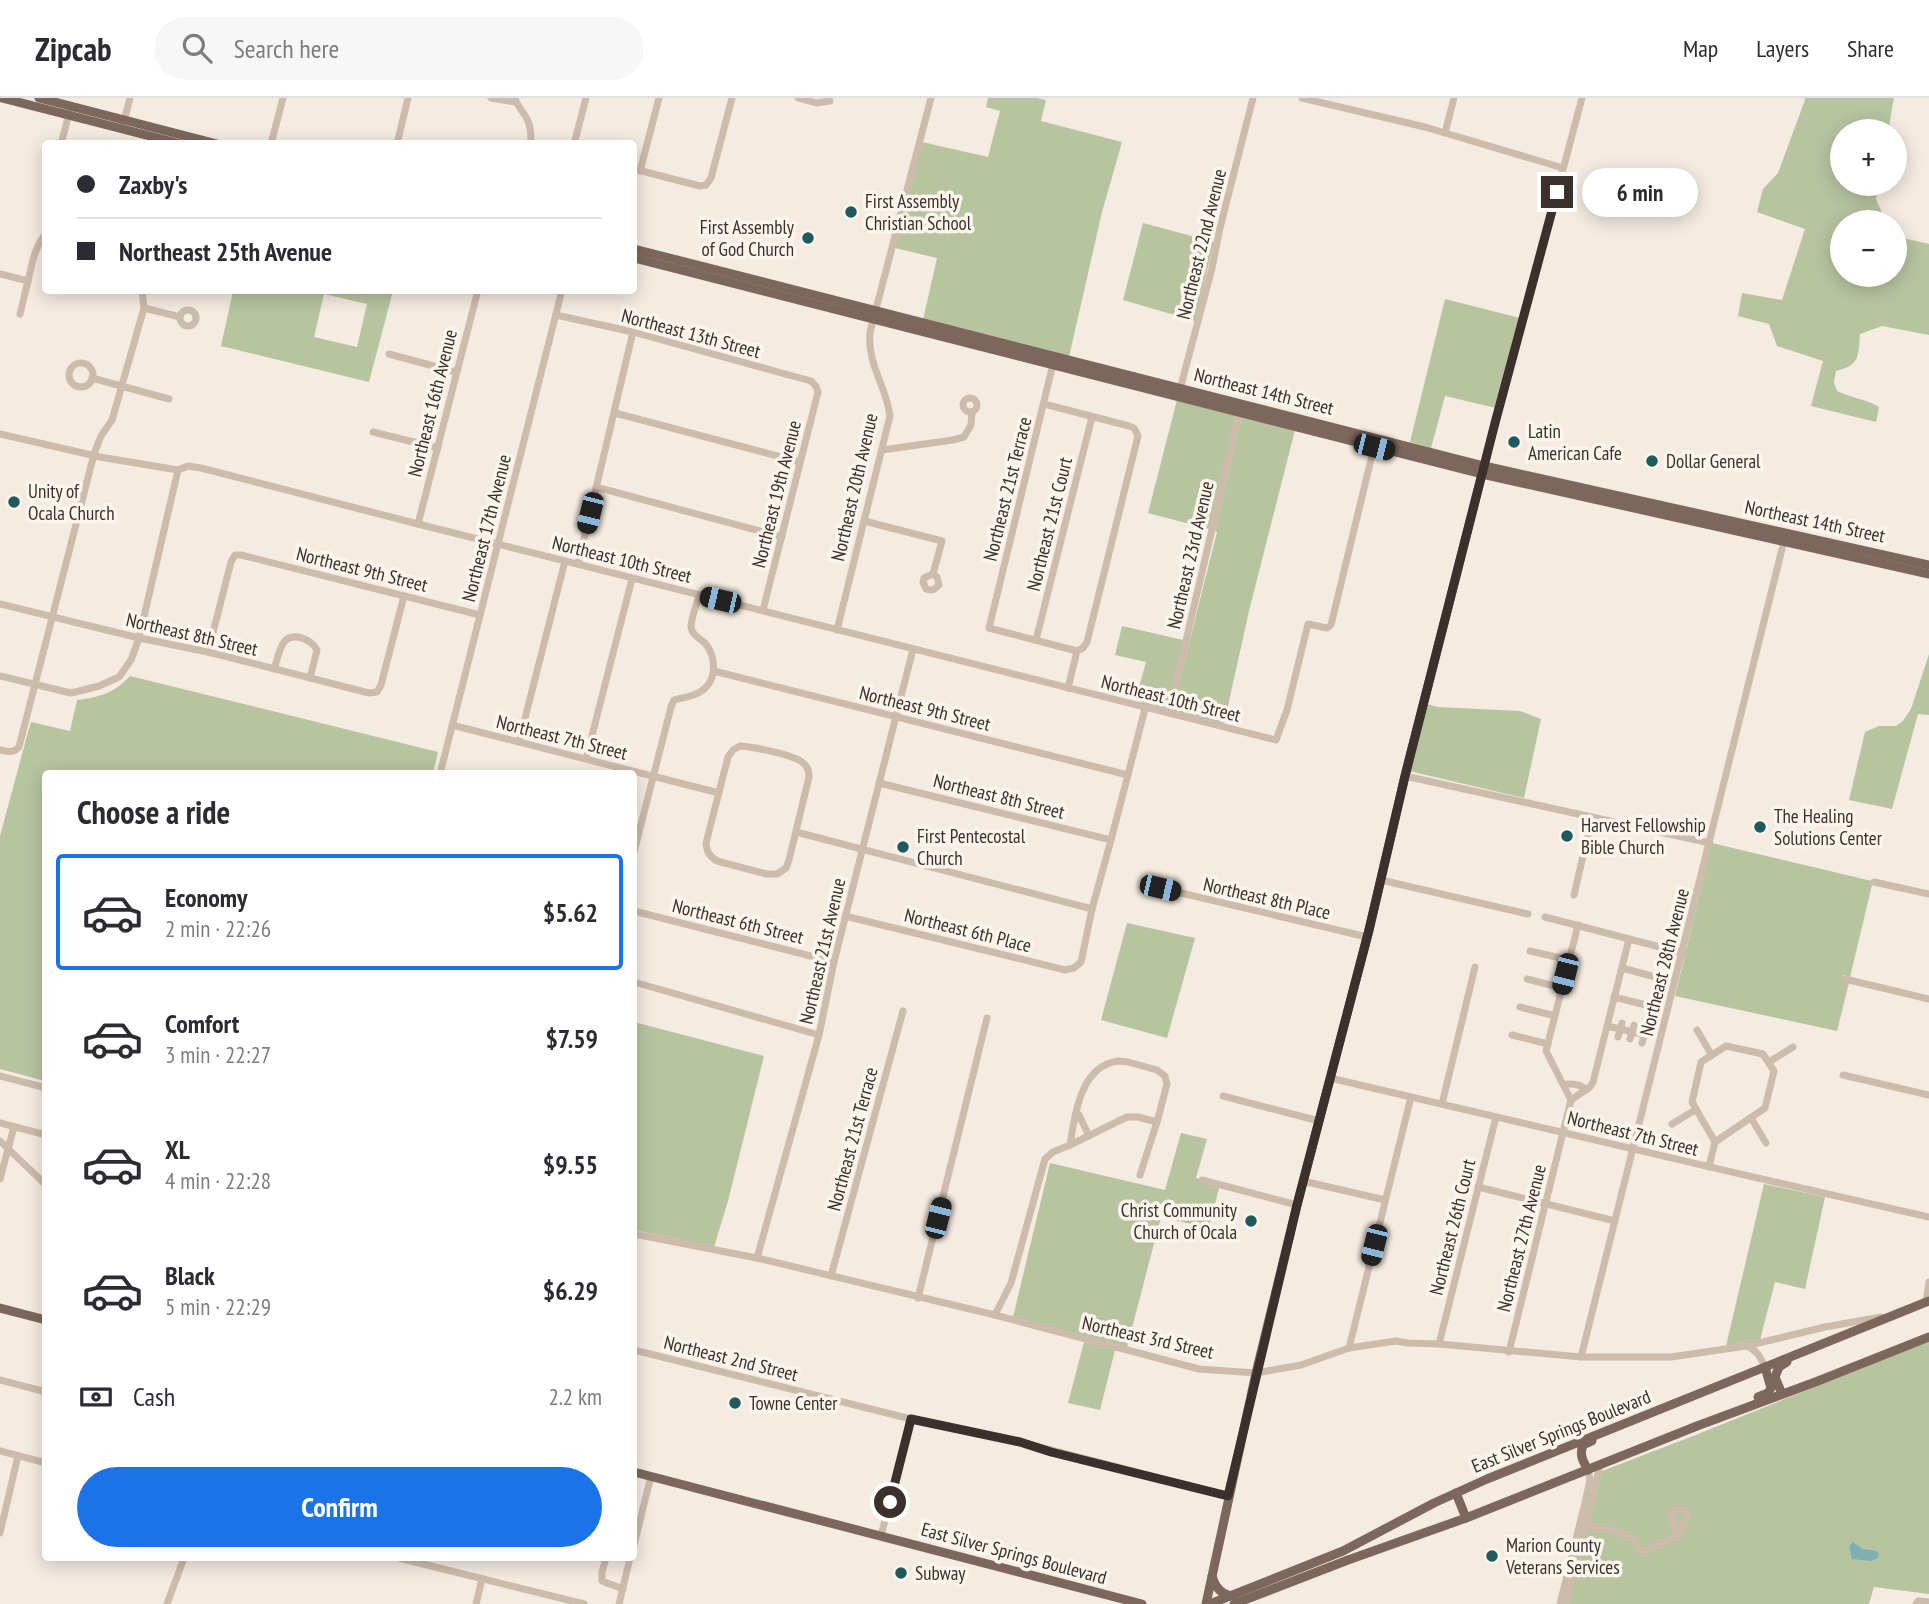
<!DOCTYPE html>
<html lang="en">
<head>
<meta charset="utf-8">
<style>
  :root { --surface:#fff; --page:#f7f7f7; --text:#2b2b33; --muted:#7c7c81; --line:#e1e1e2; --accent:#1a73e8 }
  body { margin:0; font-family:"PT Sans Narrow",sans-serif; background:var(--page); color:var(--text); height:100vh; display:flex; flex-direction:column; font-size:26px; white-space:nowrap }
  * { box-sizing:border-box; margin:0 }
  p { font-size:23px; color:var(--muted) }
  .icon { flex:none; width:38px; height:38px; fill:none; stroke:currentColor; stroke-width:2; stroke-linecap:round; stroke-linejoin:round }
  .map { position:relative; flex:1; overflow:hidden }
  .details { position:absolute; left:42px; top:672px; width:595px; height:791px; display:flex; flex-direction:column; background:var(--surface); border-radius:7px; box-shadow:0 4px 18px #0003 }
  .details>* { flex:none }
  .hud { position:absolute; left:42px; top:42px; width:595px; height:154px; border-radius:7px; box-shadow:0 4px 18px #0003; display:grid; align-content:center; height:154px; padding:0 35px; background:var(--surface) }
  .controls { position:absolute; left:1830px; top:21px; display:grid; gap:14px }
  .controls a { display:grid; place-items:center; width:77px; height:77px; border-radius:50%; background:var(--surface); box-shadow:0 4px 18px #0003; font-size:35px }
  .end { position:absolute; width:32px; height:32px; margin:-16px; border:9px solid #3b302b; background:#fff; box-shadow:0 0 0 4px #fff }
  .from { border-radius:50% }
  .bubble { position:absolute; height:49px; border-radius:24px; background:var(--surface); box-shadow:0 4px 18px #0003; font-size:23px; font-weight:700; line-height:49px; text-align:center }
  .car { position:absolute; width:21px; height:42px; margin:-21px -10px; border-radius:9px; box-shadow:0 0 5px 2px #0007; background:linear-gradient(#222 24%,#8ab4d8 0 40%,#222 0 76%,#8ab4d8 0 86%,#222 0) }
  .hud b { display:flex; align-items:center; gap:24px; height:66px; font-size:26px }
  .hud b+b { border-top:2px solid var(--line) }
  .hud i { width:18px; height:18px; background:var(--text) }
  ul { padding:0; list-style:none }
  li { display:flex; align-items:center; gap:21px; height:116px; margin:0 14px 10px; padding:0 21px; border:4px solid transparent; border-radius:7px }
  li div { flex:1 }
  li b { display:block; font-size:26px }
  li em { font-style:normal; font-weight:700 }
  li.current { border-color:var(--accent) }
  li>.icon { width:63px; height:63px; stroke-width:1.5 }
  h2 { padding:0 35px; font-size:32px; line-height:84px }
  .pay { display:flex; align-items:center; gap:18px; height:77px; padding:0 35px; font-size:26px }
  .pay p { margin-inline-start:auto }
  .cta { display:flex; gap:14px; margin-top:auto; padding:14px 35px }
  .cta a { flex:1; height:80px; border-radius:42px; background:var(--accent); color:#fff; font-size:28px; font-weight:700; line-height:80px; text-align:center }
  header { display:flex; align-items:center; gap:42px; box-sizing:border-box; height:98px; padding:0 35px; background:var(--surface); border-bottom:2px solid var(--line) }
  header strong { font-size:33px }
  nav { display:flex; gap:38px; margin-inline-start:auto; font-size:24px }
  .search { width:490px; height:63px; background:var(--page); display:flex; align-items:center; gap:18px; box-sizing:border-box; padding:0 24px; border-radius:38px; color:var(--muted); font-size:26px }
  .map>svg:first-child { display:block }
  .green { fill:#b8c4a0; fill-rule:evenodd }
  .water { fill:#7fb0b2 }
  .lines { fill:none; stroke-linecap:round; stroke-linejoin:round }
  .minor { stroke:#cdbbac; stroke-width:7 }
  .major { stroke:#7d675c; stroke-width:9 }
  .route { stroke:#3b302b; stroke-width:9 }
  .poi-dot { fill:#1f5a5e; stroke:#fbf5ee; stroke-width:2.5 }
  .labels { text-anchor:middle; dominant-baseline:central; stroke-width:7; stroke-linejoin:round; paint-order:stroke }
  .poi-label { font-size:19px; fill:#3b302b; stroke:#fbf5ee; text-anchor:start }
  .street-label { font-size:19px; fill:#3b302b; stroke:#fbf5ee }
</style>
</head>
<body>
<header>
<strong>Zipcab</strong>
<div class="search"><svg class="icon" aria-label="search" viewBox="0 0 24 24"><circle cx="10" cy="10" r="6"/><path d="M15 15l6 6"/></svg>Search here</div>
<nav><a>Map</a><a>Layers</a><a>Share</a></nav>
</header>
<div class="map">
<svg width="1929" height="1506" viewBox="0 0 1929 1506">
  <rect width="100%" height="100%" fill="#f4ebe1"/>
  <!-- green -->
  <g class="green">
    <polygon points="988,0 1037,0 1046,2 1041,23 1122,44 1102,114 1069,259 923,222 937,160 895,150 922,44 988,59 1000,13 986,9"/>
    <path d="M1804 0H1894L1888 33H1843V86H1879L1876 101 1886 124H1843V177H1895V138L1929 146V237L1882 228 1860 236C1858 257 1861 267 1836 273L1834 284 1837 293C1851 300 1866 301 1879 309L1876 324 1811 308 1823 263 1777 248 1769 226 1738 218 1742 195 1782 202 1805 131 1757 114 1763 91 1778 75 1805 2Z"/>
    <polygon points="1143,125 1214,144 1195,223 1123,202"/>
    <path d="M307 192 393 193 369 284 221 248 233 193ZM324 196 367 206 357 249 314 239Z"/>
    <polygon points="1445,201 1520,220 1496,310 1445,298 1431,350 1410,344"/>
    <polygon points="1177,302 1237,317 1209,431 1148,415"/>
    <polygon points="1242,318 1295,332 1249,513 1224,626 1172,613 1217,434 1215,433"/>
    <polygon points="1122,528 1183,542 1167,611 1142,607 1136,600 1146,564 1115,557"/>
    <polygon points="1929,556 1929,617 1918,616 1892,711 1849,702 1865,634 1879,628 1896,628 1903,623 1911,611"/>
    <path d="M130 578 438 654 433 675 46 676 45 983 0 971V738L28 634 31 624 70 633 77 602C101 599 114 595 130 578Z"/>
    <polygon points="1427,606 1438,609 1520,613 1541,621 1524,700 1409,673"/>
    <polygon points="1712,745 1872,783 1872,787 1850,879 1843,877 1842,883 1849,885 1837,933 1675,898"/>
    <polygon points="1127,825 1195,840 1167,940 1101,922"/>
    <polygon points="634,924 764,958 728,1103 714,1149 634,1132"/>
    <polygon points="1181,1035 1207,1041 1196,1080 1199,1081 1199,1084 1219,1090 1209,1130 1161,1119 1127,1249 1013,1219 1050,1065 1165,1092"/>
    <polygon points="1764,1086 1825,1099 1805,1191 1775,1184 1760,1242 1726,1248"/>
    <polygon points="1929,1243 1929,1496 1874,1489 1869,1506 1568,1506 1602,1373 1693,1338"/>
    <polygon points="1084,1244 1115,1252 1100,1312 1068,1305"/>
  </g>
  <!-- water -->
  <polygon class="water" points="1853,1444 1863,1451 1877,1453 1879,1456 1878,1460 1871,1463 1852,1461 1849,1449"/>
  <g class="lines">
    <!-- minor -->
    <g class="minor">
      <polyline points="491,0 515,4"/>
      <path d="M515 0C517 8 523 13 527 21 531 29 531 37 531 46"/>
      <polyline points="798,0 816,5 830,3"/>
      <polyline points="1302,0 1425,29 1563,70"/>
      <polyline points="123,27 130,0"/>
      <polyline points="1445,35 1454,0"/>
      <polyline points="61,46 70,12"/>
      <polyline points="271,46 283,0"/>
      <polyline points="397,46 408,0"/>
      <polyline points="574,46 586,0"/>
      <polyline points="634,71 700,88 706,87 711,80 732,0"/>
      <polyline points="640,73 659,0"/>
      <polyline points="0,176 28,183 20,216"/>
      <path d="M28 183C32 168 34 148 46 136"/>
      <polyline points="144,210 180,219"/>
      <circle cx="188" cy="220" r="8"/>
      <polyline points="556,217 633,234 811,283 816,288 818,294 763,512"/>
      <polyline points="389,256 456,274"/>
      <polyline points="1054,262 989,530 1077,553"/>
      <circle cx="81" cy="277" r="12"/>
      <polyline points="92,280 169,301"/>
      <polyline points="1179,295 1212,170 1220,130 1253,0"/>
      <circle cx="970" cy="307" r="7"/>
      <polyline points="1044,306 1129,328 1134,330 1138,338 1087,544 1083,550 1077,553 1068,590"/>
      <polyline points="615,315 800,364"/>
      <polyline points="373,334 438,350"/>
      <polyline points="0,336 100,359 178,372 188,368 201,370 418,426 1276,642 1287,612 1308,526 1327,530 1331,527 1375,345"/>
      <polyline points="882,352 953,342 964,339 971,327 972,314"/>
      <polyline points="1484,368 1582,0"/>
      <polyline points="596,389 782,439"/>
      <path d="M864 423 942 443 933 476 924 480 923 484 926 491C932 493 934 492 939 487L937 479 933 476"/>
      <polyline points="418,426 478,192"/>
      <polyline points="578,466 633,234"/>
      <polyline points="0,506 139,540 208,554 369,595 377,594 381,587 404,498"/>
      <path d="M837 532 890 318C886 287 867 267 870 234L931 0"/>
      <polyline points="1036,542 1092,319"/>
      <polyline points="208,554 231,464 235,457 241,457 480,517"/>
      <path d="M274 571C277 563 279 551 284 544 293 533 312 542 317 552L310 580"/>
      <polyline points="714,573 1128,677"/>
      <polyline points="0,578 71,595 99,588 119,579 131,562 139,540 178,372"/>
      <polyline points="1169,615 1240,312"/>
      <polyline points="452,627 719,695"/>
      <polyline points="519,644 565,463"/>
      <path d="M740 648C753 649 791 656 802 664 808 668 809 673 809 679L789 762 786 770 777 776H766L717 763C709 758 707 754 706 745L728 659 733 652Z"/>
      <path d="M0 652C8 654 13 655 19 649L94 356 101 338 112 322 144 210 142 192"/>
      <polyline points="586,661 632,481"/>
      <polyline points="440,676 562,192"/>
      <polyline points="1405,678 1710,745"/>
      <polyline points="879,685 1111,742"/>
      <polyline points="796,734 1092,811"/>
      <path d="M634 754 671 609 674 602C681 600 689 599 696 596 717 587 718 561 705 545 700 540 692 538 691 529 691 520 697 506 699 497"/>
      <polyline points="1381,782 1528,816"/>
      <polyline points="1874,784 1929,796"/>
      <polyline points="1160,790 1367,839"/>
      <polyline points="1574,797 1592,719"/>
      <polyline points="634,813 834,864"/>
      <polyline points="845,818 1065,872 1074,870 1081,864 1092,811 1111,742 1145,611"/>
      <polyline points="1545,819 1683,855"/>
      <polyline points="1530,853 1569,862"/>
      <polyline points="1622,870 1659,880"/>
      <polyline points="1527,881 1562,890"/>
      <polyline points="1845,881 1929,901"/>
      <polyline points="634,884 819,937"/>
      <polyline points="1614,899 1654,909"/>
      <polyline points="1520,909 1555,918"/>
      <polyline points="1607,928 1646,937"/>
      <polyline points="1697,932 1711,956"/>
      <polyline points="1512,937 1548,946"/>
      <polyline points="1618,939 1622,925"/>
      <polyline points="1630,941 1634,927"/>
      <polyline points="1642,945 1646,930"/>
      <path d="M1118 963 1128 964 1157 972 1165 978 1167 986 1157 1024 1138 1019H1127L1070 1047C1075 1017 1080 968 1118 963Z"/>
      <polyline points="1769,964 1793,949"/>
      <polyline points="1843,977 1929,997"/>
      <polyline points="0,978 46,990"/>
      <path d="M1330 980C1529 1027 1729 1074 1929 1119"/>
      <path d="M1564 987C1571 985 1581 986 1586 992"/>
      <polyline points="1223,998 1319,1023"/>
      <polyline points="1571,1002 1546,953 1578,827"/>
      <polyline points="1571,1002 1590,989 1593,984 1629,841"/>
      <polyline points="1442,1006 1475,869"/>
      <polyline points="1076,1015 1079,1017 1089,1038"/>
      <polyline points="1751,1020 1766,1045"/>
      <polyline points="0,1025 46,1037"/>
      <polyline points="1672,1026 1695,1012"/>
      <polyline points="0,1043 46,1087"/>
      <polyline points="1709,1069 1715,1044 1692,1004 1701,964 1726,948 1763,956 1774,973 1765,1010 1715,1044"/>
      <polyline points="1140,1077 1157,1024"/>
      <polyline points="0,1081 14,1029"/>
      <polyline points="1202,1082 1297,1107"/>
      <polyline points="1303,1083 1385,1102"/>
      <polyline points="1478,1089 1615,1123"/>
      <polyline points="634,1136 757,1160 995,1217 1199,1271 1256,1275 1301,1267 1349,1250 1396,1243 1407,1245 1439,1246 1581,1259 1671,1259 1746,1248 1825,1229 1881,1219"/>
      <polyline points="757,1160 819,937 834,864 913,551"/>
      <polyline points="831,1178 903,913"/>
      <polyline points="918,1200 987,920"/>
      <polyline points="1926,1204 1929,1184"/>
      <polyline points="995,1217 1011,1185 1045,1061 1053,1054 1070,1047"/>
      <polyline points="1439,1246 1496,1019"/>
      <path d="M1747 1248C1758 1253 1760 1259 1765 1269"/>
      <polyline points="1349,1250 1411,999"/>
      <polyline points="634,1252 911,1321 1020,1344 1229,1398"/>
      <polyline points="1509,1254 1571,1002"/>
      <polyline points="1581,1259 1785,439"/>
      <polyline points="0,1282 46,1294"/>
      <polyline points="0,1353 46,1365"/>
      <path d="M1581 1425 1621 1435 1633 1441 1640 1453H1645C1663 1444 1687 1438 1687 1414L1679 1411 1674 1413 1671 1418 1678 1438"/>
      <polyline points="0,1435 18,1358"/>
      <polyline points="881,1438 911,1321"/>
      <polyline points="634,1447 651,1378"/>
      <polyline points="399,1460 584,1506"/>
      <polyline points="606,1460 602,1474 602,1483 623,1491"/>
      <polyline points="167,1506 184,1460"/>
      <polyline points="476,1506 482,1481"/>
      <polyline points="619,1506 630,1460"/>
      <polyline points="1560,1506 1584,1409 1590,1382 1588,1372"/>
      <polyline points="1566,1506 1600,1367"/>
      <polyline points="1916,1506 1918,1503 1929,1504"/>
    </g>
    <!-- major -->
    <g class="major">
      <polyline points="2,0 181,46"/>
      <polyline points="39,0 217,46"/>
      <polyline points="634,151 1484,368 1929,467"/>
      <polyline points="634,160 1482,376 1929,476"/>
      <polyline points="0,1210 46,1222"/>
      <polyline points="1782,1296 1775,1279 1779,1269 1787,1264"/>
      <polyline points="1758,1299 1768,1295 1771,1290 1765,1269"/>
      <path d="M1588 1372C1583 1363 1579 1357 1583 1347L1592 1343"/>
      <polyline points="634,1374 1142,1506"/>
      <polyline points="1456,1395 1466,1420"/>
      <path d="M1212 1478C1215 1489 1221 1497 1233 1498"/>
      <polyline points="1206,1506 1256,1275 1297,1107 1369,832 1405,678 1483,372"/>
      <polyline points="1210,1506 1343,1453 1434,1405 1487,1381 1929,1203"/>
      <polyline points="1234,1506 1348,1462 1466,1420 1697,1328 1818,1283 1929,1239"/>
    </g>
  </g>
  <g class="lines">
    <!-- route -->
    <polyline class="route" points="890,1404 911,1321 1020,1344 1051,1354 1228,1398 1297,1107 1369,832 1405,678 1495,325 1557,94"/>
  </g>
  <!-- markers -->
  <g class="poi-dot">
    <circle cx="851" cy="114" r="7"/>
    <circle cx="808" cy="140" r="7"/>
    <circle cx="1514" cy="344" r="7"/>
    <circle cx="1652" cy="363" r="7"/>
    <circle cx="14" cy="404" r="7"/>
    <circle cx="1760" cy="729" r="7"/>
    <circle cx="1567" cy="738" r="7"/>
    <circle cx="903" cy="749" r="7"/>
    <circle cx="1251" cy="1123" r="7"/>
    <circle cx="735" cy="1305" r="7"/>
    <circle cx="1492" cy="1458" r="7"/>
    <circle cx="901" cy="1475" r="7"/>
  </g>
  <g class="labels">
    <!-- poi labels -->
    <g class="poi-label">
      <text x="865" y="103">First Assembly<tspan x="865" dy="22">Christian School</tspan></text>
      <text x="794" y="129" text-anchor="end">First Assembly<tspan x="794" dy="22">of God Church</tspan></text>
      <text x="1528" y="333">Latin<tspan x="1528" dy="22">American Cafe</tspan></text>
      <text x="1666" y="363">Dollar General</text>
      <text x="28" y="393">Unity of<tspan x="28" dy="22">Ocala Church</tspan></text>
      <text x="1774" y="718">The Healing<tspan x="1774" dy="22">Solutions Center</tspan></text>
      <text x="1581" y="727">Harvest Fellowship<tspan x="1581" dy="22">Bible Church</tspan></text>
      <text x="917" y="738">First Pentecostal<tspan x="917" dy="22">Church</tspan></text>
      <text x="1237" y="1112" text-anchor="end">Christ Community<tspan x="1237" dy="22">Church of Ocala</tspan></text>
      <text x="749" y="1305">Towne Center</text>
      <text x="1506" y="1447">Marion County<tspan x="1506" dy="22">Veterans Services</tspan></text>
      <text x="915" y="1475">Subway</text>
    </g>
    <!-- street labels -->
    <g class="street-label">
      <text transform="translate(1201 146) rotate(-76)">Northeast 22nd Avenue</text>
      <text transform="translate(691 235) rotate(15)">Northeast 13th Street</text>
      <text transform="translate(1264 293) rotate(14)">Northeast 14th Street</text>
      <text transform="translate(432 305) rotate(-76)">Northeast 16th Avenue</text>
      <text transform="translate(854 389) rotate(-77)">Northeast 20th Avenue</text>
      <text transform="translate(1007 391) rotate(-76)">Northeast 21st Terrace</text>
      <text transform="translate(776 396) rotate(-76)">Northeast 19th Avenue</text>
      <text transform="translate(1815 423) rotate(12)">Northeast 14th Street</text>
      <text transform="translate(1049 426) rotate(-76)">Northeast 21st Court</text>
      <text transform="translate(486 430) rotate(-76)">Northeast 17th Avenue</text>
      <text transform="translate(1190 457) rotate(-77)">Northeast 23rd Avenue</text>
      <text transform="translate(622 461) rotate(14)">Northeast 10th Street</text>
      <text transform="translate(362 471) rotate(14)">Northeast 9th Street</text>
      <text transform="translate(192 536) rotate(13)">Northeast 8th Street</text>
      <text transform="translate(1171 600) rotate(14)">Northeast 10th Street</text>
      <text transform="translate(925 610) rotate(14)">Northeast 9th Street</text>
      <text transform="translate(562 639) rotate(14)">Northeast 7th Street</text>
      <text transform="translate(999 698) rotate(14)">Northeast 8th Street</text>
      <text transform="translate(1267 800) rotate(13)">Northeast 8th Place</text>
      <text transform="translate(738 823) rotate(14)">Northeast 6th Street</text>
      <text transform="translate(968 832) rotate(14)">Northeast 6th Place</text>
      <text transform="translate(822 853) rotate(-77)">Northeast 21st Avenue</text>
      <text transform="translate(1664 864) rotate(-76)">Northeast 28th Avenue</text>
      <text transform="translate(1633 1035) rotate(14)">Northeast 7th Street</text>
      <text transform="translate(852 1041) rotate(-75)">Northeast 21st Terrace</text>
      <text transform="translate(1452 1129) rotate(-76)">Northeast 26th Court</text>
      <text transform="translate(1521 1140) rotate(-76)">Northeast 27th Avenue</text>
      <text transform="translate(1148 1239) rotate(13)">Northeast 3rd Street</text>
      <text transform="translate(731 1260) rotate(14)">Northeast 2nd Street</text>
      <text transform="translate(1561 1333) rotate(-22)">East Silver Springs Boulevard</text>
      <text transform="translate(1014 1455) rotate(15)">East Silver Springs Boulevard</text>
    </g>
  </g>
</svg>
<div class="controls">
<a>+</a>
<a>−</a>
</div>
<i class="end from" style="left:890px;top:1404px"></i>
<i class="end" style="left:1557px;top:94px"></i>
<div class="bubble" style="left:1582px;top:70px;width:116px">6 min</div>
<i class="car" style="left:1374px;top:349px;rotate:104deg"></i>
<i class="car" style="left:590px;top:415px;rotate:194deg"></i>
<i class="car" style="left:720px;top:502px;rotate:283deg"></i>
<i class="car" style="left:1160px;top:790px;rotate:103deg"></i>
<i class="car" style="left:1565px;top:876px;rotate:194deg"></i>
<i class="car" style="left:938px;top:1120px;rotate:14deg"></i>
<i class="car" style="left:1374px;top:1147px;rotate:194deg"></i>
<div class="hud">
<b><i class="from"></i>Zaxby's</b>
<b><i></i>Northeast 25th Avenue</b>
</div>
<section class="details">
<h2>Choose a ride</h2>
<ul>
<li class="current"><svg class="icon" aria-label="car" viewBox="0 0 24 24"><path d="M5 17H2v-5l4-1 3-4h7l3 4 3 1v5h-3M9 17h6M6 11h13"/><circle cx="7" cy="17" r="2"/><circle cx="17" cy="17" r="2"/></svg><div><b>Economy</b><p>2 min · 22:26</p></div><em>$5.62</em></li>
<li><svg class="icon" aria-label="car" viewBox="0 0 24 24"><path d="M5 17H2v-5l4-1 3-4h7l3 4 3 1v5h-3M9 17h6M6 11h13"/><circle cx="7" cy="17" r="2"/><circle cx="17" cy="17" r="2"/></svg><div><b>Comfort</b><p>3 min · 22:27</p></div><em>$7.59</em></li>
<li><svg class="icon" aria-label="car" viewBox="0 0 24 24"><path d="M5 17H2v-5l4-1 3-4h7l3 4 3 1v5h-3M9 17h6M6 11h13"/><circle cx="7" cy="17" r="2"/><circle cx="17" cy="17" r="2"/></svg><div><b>XL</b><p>4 min · 22:28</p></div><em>$9.55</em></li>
<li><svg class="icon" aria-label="car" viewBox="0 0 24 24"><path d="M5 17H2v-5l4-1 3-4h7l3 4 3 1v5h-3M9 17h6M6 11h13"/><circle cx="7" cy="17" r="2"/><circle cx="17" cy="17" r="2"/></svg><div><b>Black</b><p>5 min · 22:29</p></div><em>$6.29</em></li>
</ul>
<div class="pay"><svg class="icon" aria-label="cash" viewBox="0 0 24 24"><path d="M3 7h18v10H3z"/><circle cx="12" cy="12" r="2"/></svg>Cash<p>2.2 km</p></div>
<div class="cta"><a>Confirm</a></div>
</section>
</div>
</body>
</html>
